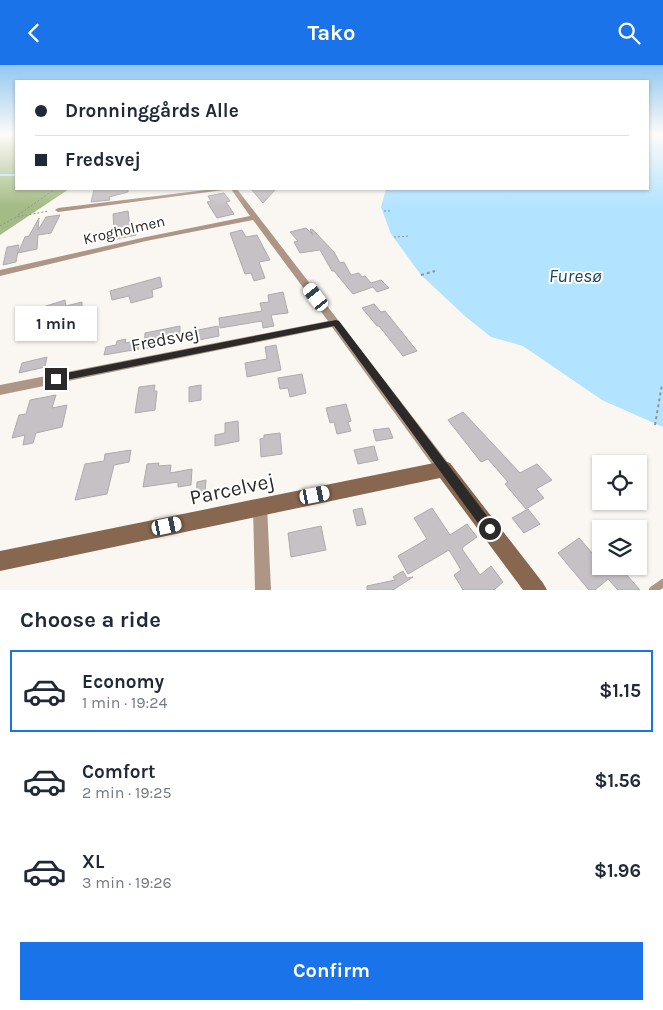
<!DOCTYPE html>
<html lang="en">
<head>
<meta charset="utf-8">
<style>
  :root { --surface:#fff; --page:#f2f2f3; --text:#1f2937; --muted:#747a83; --line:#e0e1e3; --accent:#1a73e8 }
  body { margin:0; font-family:Karla,sans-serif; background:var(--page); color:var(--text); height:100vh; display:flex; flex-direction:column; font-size:19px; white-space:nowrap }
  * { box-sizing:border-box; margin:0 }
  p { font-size:16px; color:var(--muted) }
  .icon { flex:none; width:28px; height:28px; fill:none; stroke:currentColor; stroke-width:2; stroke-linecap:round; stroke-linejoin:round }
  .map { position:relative; height:525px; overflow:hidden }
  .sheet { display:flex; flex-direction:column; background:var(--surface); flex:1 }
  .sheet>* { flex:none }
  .banner { position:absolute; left:15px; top:15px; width:634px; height:110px; border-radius:0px; box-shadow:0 1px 4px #0004; display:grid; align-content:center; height:110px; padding:0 20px; background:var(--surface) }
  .controls { position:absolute; left:592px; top:390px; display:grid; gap:10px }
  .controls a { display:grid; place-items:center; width:55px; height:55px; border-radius:0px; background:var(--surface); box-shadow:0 1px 4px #0004; font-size:25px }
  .end { position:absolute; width:22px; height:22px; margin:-11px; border:6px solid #2b2a29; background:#fff; box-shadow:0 0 0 2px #fff }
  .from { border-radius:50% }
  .bubble { position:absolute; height:35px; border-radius:0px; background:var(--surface); box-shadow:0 1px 4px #0004; font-size:16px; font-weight:700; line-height:35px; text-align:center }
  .car { position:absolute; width:15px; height:30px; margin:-15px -8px; border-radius:6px; box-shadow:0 0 4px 1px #0007; background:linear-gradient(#fff 24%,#345 0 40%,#fff 0 76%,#345 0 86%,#fff 0) }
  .banner b { display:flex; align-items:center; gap:18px; height:48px; font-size:19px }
  .banner b+b { border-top:1px solid var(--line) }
  .banner i { width:12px; height:12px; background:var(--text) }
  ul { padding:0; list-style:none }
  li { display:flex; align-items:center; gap:15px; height:82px; margin:0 10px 8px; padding:0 10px; border:2px solid transparent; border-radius:0px }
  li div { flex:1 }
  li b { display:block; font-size:19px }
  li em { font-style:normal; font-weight:700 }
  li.active { border-color:var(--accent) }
  li>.icon { width:45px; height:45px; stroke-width:1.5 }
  h2 { padding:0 20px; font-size:22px; line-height:60px }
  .cta { display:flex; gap:10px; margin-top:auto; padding:10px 20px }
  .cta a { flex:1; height:58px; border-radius:0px; background:var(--accent); color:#fff; font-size:20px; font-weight:700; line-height:58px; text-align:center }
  header { display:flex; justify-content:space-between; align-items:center; height:65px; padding:0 20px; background:var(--accent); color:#fff; font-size:22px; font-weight:700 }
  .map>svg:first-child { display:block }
  .forest { fill:#a3bb85 }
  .water { fill:#b2e3ff }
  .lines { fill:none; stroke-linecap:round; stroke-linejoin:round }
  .stream { stroke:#b2e3ff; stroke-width:2 }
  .building { fill:#c5c1c5; stroke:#aeabaf }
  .path-far1 { stroke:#95938f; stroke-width:1; stroke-dasharray:2 2; stroke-linecap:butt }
  .path { stroke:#95938f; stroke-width:2; stroke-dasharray:3 3; stroke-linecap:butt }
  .lane { stroke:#ad9686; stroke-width:8 }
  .street { fill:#ad9686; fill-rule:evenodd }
  .secondary { fill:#876750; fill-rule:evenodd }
  .route { fill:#2b2a29 }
  .labels { text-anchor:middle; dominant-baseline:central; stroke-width:4; stroke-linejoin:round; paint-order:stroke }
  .far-street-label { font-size:15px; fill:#2b2a29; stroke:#fff }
  .street-label { font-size:18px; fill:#2b2a29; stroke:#fff }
  .water-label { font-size:19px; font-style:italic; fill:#15475f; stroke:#fff }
  .near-street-label { font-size:21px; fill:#2b2a29; stroke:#fff }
</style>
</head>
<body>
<header><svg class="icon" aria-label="back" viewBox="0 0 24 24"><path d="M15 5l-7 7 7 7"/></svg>Tako<svg class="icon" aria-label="search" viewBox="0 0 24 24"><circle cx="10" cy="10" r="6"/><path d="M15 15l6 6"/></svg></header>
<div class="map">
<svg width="663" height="525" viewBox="0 0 663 525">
  <rect width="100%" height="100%" fill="#faf7f2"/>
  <!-- forest -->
  <polygon class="forest" points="0,69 16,69 16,124 69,124 0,170"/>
  <!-- water -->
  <polygon class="water" points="648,69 663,69 663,362 602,335 523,281 491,272 466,252 421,210 391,169 381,142 386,124 648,124"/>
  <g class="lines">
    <!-- stream -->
    <polyline class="stream" points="0,110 16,110"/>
  </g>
  <!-- building -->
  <g class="building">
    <polygon points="105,124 128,124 128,127 109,132 110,135 91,137 94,125"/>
    <polygon points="251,124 276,124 263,138"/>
    <polygon points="224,128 230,136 226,137 234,149 217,153 207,137 211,136 208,131"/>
    <polygon points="128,146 130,162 135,161 136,170 111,175 110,166 114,165 113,149"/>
    <polygon points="60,150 51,168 38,170 37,184 18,188 25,172 29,171 39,153 38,165 46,152"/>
    <polygon points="306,163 313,170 310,165 312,164 334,187 340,198 344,197 351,210 359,208 362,212 365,211 371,218 381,215 389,223 377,227 373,222 353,229 334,206 332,206 320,185 300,188 294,177 298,176 290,167"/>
    <polygon points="242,165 246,172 257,170 270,195 259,197 265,213 254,216 251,208 245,209 230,168"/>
    <polygon points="19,180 16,197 3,200 7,182"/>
    <polygon points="160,212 162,222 152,225 153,232 131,238 129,231 112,235 110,226"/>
    <polygon points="283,227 288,248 271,250 274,261 263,263 262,256 220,263 219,253 262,246 260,238 269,237 268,230"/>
    <polygon points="65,235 66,241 82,237 82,245 72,248 73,252 59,257 58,250 32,258 31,250 43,246 43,242"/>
    <polygon points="374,239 381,247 385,246 417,286 403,291 379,261 377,261 362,243"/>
    <polygon points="180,261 180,270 156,274 155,282 144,284 145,268"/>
    <polygon points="218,261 219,271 199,275 198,265"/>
    <polygon points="126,274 125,278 137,276 139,284 104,290 106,282 116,280 117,276"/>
    <polygon points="276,280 281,305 247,312 245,298 267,294 265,282"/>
    <polygon points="47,292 45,302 19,308 22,298"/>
    <polygon points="302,309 306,328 290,332 288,323 280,324 278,313"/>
    <polygon points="155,320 154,326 157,326 155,345 135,348 139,322"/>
    <polygon points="201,320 201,335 189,337 189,322"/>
    <polygon points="56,330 52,343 67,340 62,362 36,368 33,378 23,380 25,370 12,373 19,350 26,349 30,335"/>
    <polygon points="346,339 351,356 348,357 351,366 337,369 334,357 330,358 326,343"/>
    <polygon points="463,347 520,408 537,399 552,415 536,424 544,433 526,444 505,419 508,417 488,394 481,397 448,355"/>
    <polygon points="238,356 239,376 215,381 215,370 225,368 225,358"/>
    <polygon points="389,363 393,373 376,376 373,365"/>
    <polygon points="280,368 282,389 261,392 260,374 264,373 264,370"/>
    <polygon points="374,381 378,395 358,399 354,385"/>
    <polygon points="131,385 129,397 114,400 107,429 75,435 85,399 104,396 105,389"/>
    <polygon points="159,398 158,401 171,400 170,408 192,404 191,420 178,422 178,417 143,422 147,399"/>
    <polygon points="206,415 205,430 196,432 197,417"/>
    <polygon points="362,443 366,459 357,461 353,445"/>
    <polygon points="432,443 450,470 467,459 477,472 463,482 462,484 480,510 491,501 503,517 494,525 463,525 454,510 461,505 449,485 408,509 398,491 427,474 414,453"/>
    <polygon points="528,444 540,459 524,468 512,453"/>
    <polygon points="321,461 326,485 291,492 288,468"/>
    <polygon points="579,473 601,498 601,501 619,501 640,525 618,525 608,514 595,525 589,525 558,488"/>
    <polygon points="403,506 407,513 413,512 393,525 367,525 367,521 395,515 393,512"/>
  </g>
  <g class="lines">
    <!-- path-far1 -->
    <g class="path-far1">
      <polyline points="386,125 395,124"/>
      <polyline points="384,146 390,146 389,144"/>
      <polyline points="18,150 55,124"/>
      <polyline points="0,161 16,152 49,146"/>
      <polyline points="394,172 410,171"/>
    </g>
    <!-- path -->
    <g class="path">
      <polyline points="421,210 435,206"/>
      <polyline points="655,360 662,319"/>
    </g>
    <!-- lane -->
    <polyline class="lane" points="653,525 663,518"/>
    <!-- street -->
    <g class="street">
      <polygon points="214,124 237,124 449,399 451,404 449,409 444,411 439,409 332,262 0,330 0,320 328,256 253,155 146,176 0,211 0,205 146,172 250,151 231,124 58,147 55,145 58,143"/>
      <polygon points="260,434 265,436 267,441 271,525 255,525 253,441 255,436"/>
    </g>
    <!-- secondary -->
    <polygon class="secondary" points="444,396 450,398 543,518 547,525 523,525 440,413 0,506 0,486"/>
  </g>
  <!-- sky -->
  <linearGradient id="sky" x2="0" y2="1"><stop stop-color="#92c7f1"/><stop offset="0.49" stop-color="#fdfbf9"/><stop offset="1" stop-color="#fdfbf9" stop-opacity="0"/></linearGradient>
  <rect width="663" height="142" fill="url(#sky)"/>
  <!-- route -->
  <polygon class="route" points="336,255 339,256 494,460 496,464 494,469 490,471 486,469 334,261 56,317 51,314 56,310"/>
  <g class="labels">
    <!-- far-street labels -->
    <g class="far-street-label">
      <text transform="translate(124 165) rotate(-13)">Krogholmen</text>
    </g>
    <!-- street labels -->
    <g class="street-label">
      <text transform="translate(165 274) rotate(-11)">Fredsvej</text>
    </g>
    <!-- water labels -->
    <g class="water-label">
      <text x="575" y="211">Furesø</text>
    </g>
    <!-- near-street labels -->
    <g class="near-street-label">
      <text transform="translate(232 424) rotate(-12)">Parcelvej</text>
    </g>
  </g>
</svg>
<div class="controls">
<a><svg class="icon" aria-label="locate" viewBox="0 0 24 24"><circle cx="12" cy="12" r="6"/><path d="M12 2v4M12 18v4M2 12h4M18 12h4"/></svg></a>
<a><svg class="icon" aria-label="layers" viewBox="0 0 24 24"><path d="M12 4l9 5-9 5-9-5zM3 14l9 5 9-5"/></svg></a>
</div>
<i class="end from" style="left:490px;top:464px"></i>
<i class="end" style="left:56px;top:314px"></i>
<div class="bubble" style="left:15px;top:241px;width:82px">1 min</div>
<i class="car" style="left:316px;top:232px;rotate:323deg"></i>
<i class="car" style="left:315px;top:430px;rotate:79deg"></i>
<i class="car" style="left:167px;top:461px;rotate:78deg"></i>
<div class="banner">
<b><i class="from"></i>Dronninggårds Alle</b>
<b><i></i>Fredsvej</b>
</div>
</div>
<section class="sheet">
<h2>Choose a ride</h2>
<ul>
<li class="active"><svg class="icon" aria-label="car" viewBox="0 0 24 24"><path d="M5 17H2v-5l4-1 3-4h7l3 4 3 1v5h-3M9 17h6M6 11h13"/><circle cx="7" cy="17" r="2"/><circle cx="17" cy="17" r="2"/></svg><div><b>Economy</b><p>1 min · 19:24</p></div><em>$1.15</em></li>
<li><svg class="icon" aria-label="car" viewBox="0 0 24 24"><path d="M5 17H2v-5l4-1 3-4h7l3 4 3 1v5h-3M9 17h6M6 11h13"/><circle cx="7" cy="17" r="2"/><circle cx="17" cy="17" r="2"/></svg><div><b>Comfort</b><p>2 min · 19:25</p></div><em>$1.56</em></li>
<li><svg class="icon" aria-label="car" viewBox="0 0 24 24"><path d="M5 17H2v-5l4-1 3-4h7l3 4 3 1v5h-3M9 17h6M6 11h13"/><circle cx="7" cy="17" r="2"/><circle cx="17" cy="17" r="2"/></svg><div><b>XL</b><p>3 min · 19:26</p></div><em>$1.96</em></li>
</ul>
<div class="cta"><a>Confirm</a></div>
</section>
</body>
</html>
